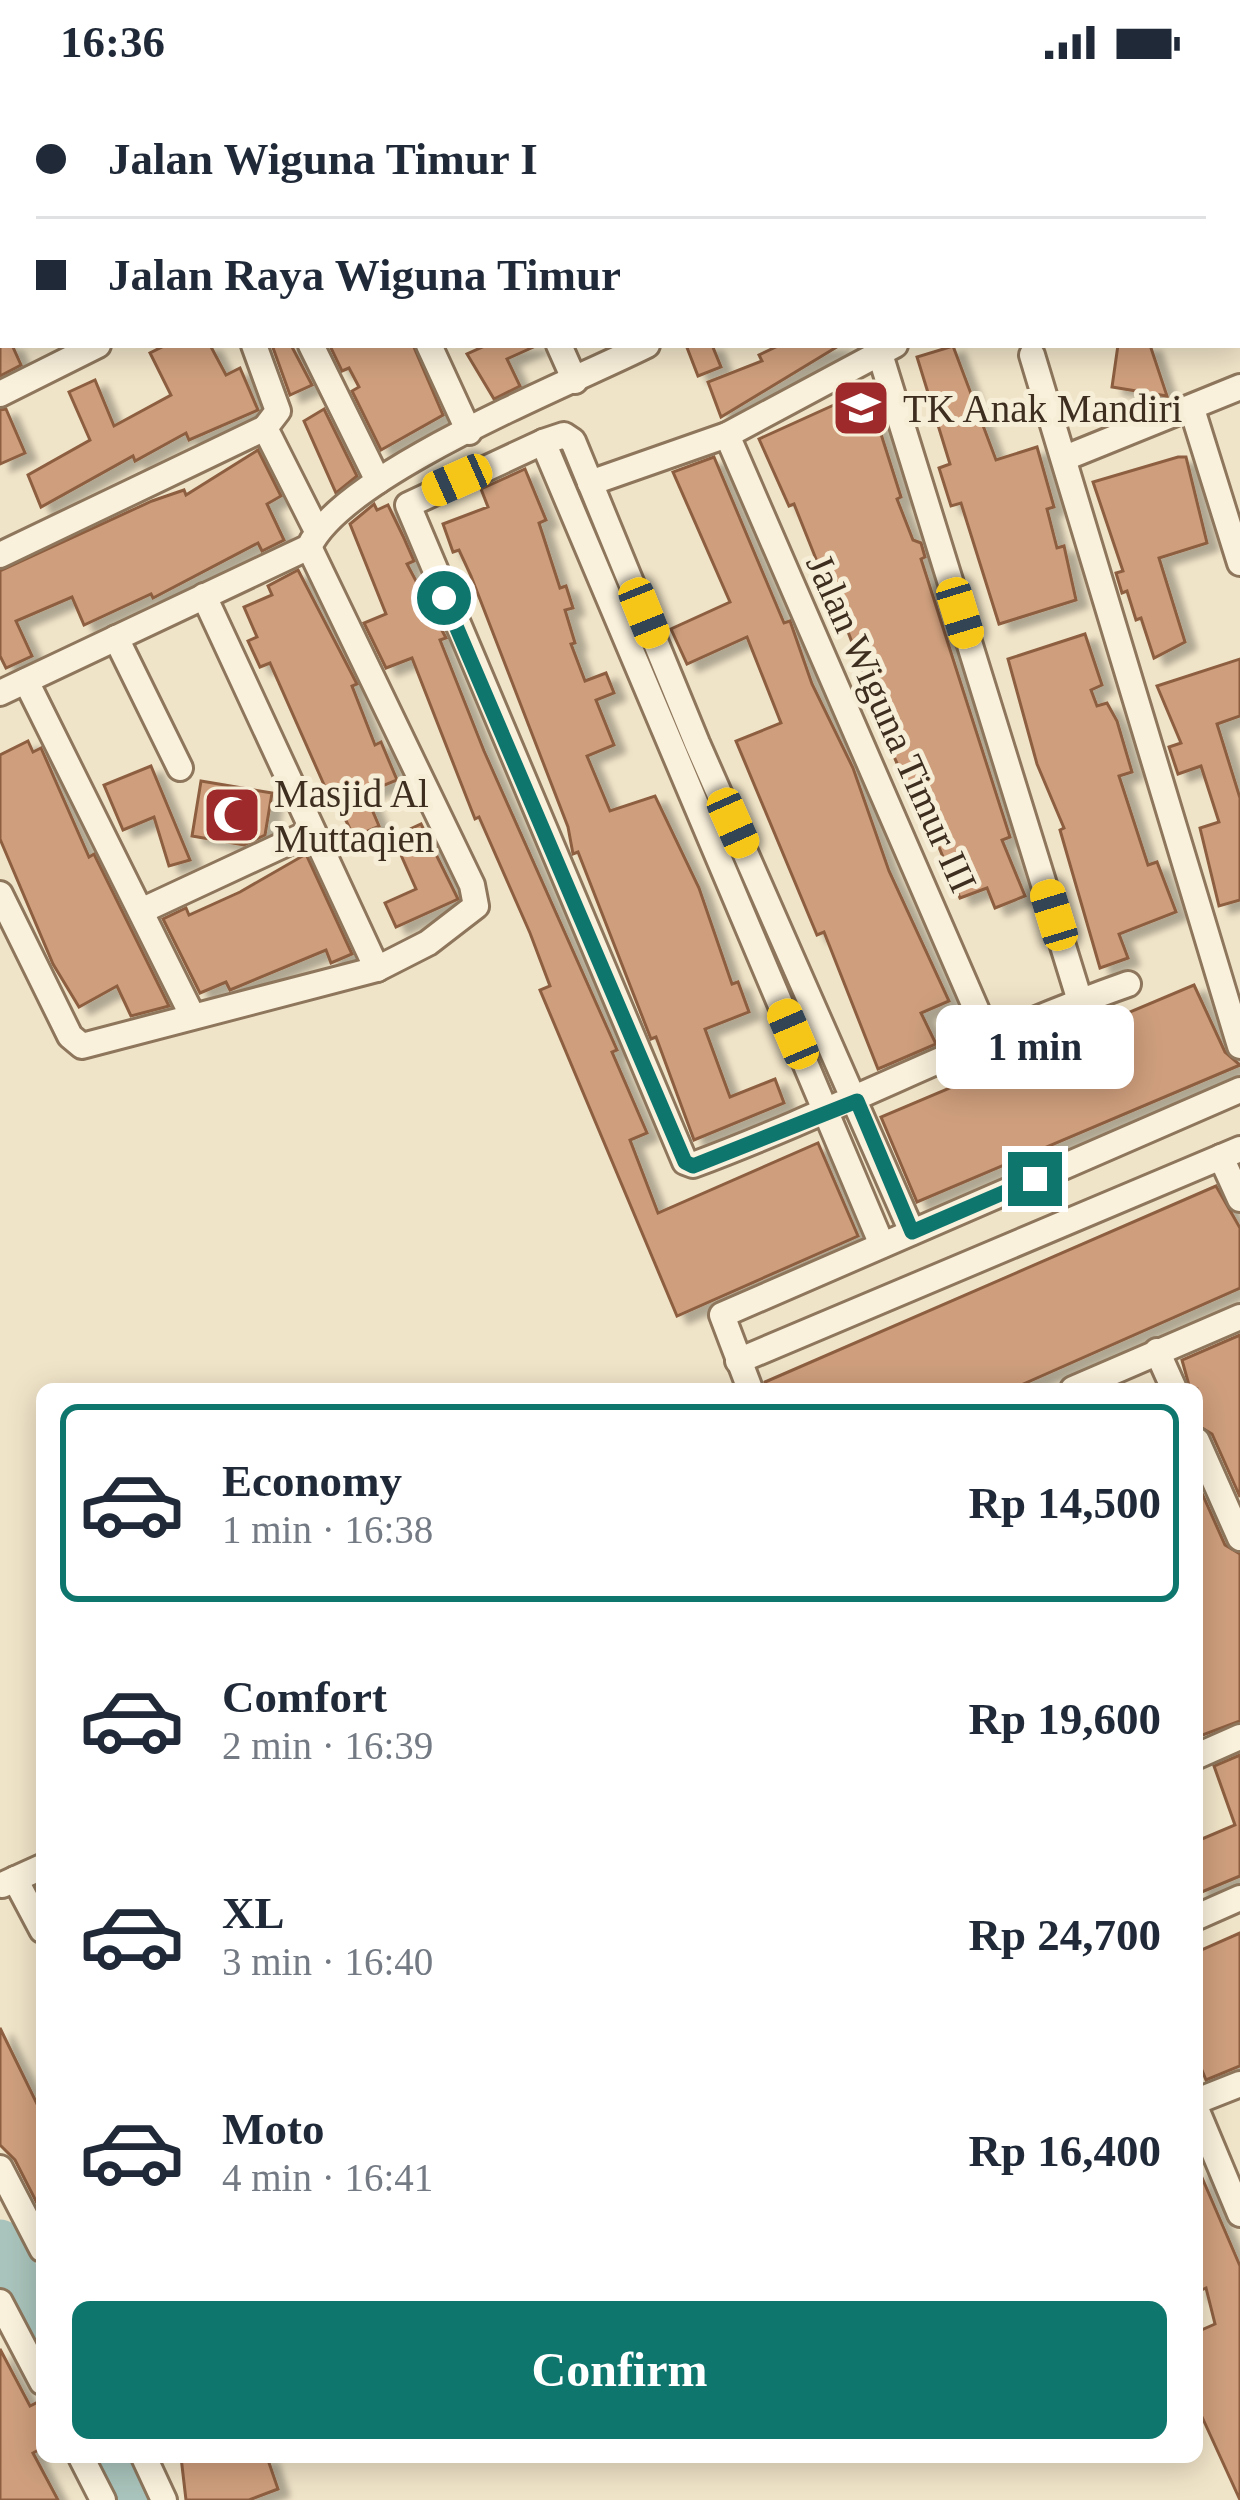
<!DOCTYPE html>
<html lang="en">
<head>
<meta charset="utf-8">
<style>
  :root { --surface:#fff; --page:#f6f6f7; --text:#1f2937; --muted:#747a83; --line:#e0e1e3; --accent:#0f766e }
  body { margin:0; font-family:"Times New Roman",serif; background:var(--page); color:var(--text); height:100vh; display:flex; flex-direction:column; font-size:45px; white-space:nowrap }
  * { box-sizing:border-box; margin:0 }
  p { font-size:39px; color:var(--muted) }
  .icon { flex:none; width:66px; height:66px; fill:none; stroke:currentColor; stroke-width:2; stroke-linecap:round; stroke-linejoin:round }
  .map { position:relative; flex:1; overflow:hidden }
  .panel { position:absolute; left:36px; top:1299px; width:1167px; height:1080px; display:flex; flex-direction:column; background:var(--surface); border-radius:18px; box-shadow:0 6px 30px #0003 }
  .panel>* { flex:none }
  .banner { position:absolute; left:0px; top:0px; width:1242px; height:264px; box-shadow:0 6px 30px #0003; display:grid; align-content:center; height:264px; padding:0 36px; background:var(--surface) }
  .end { position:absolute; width:54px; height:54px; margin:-27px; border:15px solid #0f766e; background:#fff; box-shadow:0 0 0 6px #fff }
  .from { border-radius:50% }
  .bubble { position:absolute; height:84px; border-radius:18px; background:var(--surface); box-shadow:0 6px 30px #0003; font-size:39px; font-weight:700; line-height:84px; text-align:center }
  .car { position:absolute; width:36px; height:72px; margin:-36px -18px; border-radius:15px; box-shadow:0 0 9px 3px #0007; background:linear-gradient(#f5c518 24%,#345 0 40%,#f5c518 0 76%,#345 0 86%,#f5c518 0) }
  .banner b { display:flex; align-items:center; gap:42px; height:114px; font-size:45px }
  .banner b+b { border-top:3px solid var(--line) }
  .banner i { width:30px; height:30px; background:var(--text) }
  ul { padding:21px 0 0; list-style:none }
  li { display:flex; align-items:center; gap:36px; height:198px; margin:0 24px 18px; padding:0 12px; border:6px solid transparent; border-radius:18px }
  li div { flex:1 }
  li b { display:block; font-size:45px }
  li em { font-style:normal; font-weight:700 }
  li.current { border-color:var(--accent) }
  li>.icon { width:108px; height:108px; stroke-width:1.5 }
  .action { display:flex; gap:24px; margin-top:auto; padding:24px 36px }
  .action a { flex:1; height:138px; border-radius:18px; background:var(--accent); color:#fff; font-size:48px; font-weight:700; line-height:138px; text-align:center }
  .status { display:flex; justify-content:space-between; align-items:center; height:84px; padding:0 60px; background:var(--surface); direction:ltr }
  .status svg { height:33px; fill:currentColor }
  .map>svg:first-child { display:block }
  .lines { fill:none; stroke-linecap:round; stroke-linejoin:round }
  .river { stroke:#a9c4bc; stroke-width:45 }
  .building { fill:#cf9f7d; stroke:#8d5f41; stroke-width:3; filter:url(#shadow) }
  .minor-casing { stroke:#8d765c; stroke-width:30 }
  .minor { stroke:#faf1dc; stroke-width:24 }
  .route { stroke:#0f766e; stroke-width:15 }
  .labels { text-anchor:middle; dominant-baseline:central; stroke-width:10; stroke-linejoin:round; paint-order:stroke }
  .poi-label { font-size:39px; fill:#3d2e20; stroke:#f7eed8; text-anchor:start }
  .street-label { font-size:39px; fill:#3d2e20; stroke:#f7eed8 }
</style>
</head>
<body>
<div class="status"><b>16:36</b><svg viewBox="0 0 49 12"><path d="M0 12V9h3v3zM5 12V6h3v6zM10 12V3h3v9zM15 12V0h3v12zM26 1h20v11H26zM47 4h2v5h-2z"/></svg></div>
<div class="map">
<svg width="1240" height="2416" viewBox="0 0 1240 2416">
  <defs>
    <filter id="shadow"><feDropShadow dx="11" dy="7" stdDeviation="3" flood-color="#0004"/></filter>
  </defs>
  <rect width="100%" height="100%" fill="#f0e4c8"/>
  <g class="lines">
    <!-- river -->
    <g class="river">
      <polyline points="0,2158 42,2243"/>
      <polyline points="107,2373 130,2416"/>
    </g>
  </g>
  <!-- building -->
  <g class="building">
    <polygon points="0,234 3,261 12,261 21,281 0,292"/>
    <polygon points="166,261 210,261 226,291 240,284 258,326 189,356 186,349 135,377 133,372 41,423 28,391 90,356 69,308 95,296 114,342 171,311 150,269"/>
    <polygon points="272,261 291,261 312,301 290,311"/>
    <polygon points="413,261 443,331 381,366 352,307 359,303 349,284 342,287 330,262"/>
    <polygon points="487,261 538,261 507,275 520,302 494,315 467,270"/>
    <polygon points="686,261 712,261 721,283 698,292"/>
    <polygon points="780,261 840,261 721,333 708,298 762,277 759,271"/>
    <polygon points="1118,261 1150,261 1167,312 1112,303"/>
    <polygon points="953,262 996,376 1037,363 1054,423 1047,425 1057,464 1064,462 1076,516 999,540 961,419 951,422 939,384 950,380 917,273"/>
    <polygon points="867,306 901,413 897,415 913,456 921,459 925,473 921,475 1010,753 1002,756 1025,812 995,824 987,804 960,814 931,744 926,746 869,615 873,613 835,514 832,515 794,420 789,422 759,355"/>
    <polygon points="6,325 25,369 0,380 0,326"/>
    <polygon points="324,325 357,392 336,409 304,337"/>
    <polygon points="258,366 281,412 267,420 284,456 262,467 258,459 153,514 151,510 84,541 72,513 16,537 32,572 6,584 0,572 0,487 152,417 184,406 186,411"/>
    <polygon points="714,373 784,539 790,537 812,600 853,684 889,787 949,917 921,929 936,960 878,985 824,848 817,851 736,657 781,639 747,553 687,580 671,545 730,518 673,388"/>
    <polygon points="1178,373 1186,373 1207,459 1159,474 1185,558 1154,574 1141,534 1136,536 1127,507 1122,509 1116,489 1123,487 1093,398"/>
    <polygon points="525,385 546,436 539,439 560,504 566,502 573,524 565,526 575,559 571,560 585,597 606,589 614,609 596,616 614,661 587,672 610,727 655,712 699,804 732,900 738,898 749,928 705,945 730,1013 775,995 784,1019 694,1056 656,953 651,955 578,768 573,770 568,743 471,492 459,466 453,468 443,440 488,423 481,405"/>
    <polygon points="374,420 377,426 388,421 403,452 414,477 407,480 446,554 440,556 484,667 617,966 612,968 647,1049 630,1056 658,1129 818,1059 858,1152 677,1232 540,906 550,902 530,849 479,733 475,735 412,574 386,584 364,539 386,530 350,440"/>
    <polygon points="298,486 357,600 352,602 375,661 381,658 397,696 365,709 379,742 354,753 333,710 329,712 270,579 260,583 248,557 257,553 244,523 272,511 268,502"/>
    <polygon points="1085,550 1102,601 1091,606 1097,622 1107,619 1117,637 1132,688 1119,692 1148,781 1157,778 1176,828 1119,850 1128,874 1100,884 1060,746 1064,744 1037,680 1008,575"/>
    <polygon points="1240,575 1240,632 1217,640 1240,714 1240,816 1219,822 1200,744 1219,738 1201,682 1178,690 1169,663 1181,659 1157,602"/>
    <polygon points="28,657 33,668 41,664 89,773 94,770 169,922 131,932 117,902 79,923 53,880 0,755 0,671"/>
    <polygon points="151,682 190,776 169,782 154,733 123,746 104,701"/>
    <polygon points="201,697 272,709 265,751 244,761 192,752"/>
    <polygon points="421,740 458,815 396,843 385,819 416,805 393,753"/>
    <polygon points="306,770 352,870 331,879 326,866 230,906 226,898 200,909 163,835 186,824 189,831 240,808"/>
    <polygon points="1194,901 1225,968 1240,981 917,1118 881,1033"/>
    <polygon points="1216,1102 1240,1144 1240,1204 1012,1305 766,1305 765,1298"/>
    <polygon points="1240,1251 1240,1413 1212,1350 1197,1341 1197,1305 1190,1305 1182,1276"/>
    <polygon points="1197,1398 1225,1461 1240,1470 1240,1637 1200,1652"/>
    <polygon points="1240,1671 1240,1792 1197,1810 1197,1757 1235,1741 1214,1682"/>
    <polygon points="1240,1849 1240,1982 1206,1996 1197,1974 1197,1868"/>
    <polygon points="0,1944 42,2030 42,2129 15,2076 0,2061"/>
    <polygon points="1197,2082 1240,2182 1240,2416 1197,2322 1197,2248 1215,2240 1206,2204 1197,2208"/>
    <polygon points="0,2265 30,2322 42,2316 42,2364 33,2369 58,2416 0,2416"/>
    <polygon points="181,2373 267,2373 278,2405 249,2416 186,2416"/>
  </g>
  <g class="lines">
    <defs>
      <g id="minor">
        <polyline points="137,0 138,3"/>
        <polyline points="309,0 311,3"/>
        <polyline points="440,0 442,3"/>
        <polyline points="564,0 566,3"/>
        <polyline points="694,0 695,3"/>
        <polyline points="930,0 932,3"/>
        <polyline points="985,0 987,3"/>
        <polyline points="828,3 834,0"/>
        <polyline points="1116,3 1123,0"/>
        <polyline points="0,157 3,156"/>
        <polyline points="254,261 278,327 265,344 317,447"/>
        <polyline points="311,261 378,397"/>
        <polyline points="429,261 469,348"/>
        <polyline points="559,261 575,297"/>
        <polyline points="880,270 1080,917"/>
        <polyline points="1032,271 1240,962"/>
        <polyline points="0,310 98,261"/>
        <polyline points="1192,325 1240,479"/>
        <polyline points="727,351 990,957"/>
        <polyline points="543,358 882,1161"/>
        <polyline points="1065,374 1240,303"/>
        <polyline points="590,399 727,351 895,261"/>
        <polyline points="0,471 265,344"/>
        <polyline points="204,512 377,885"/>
        <polyline points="116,554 180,684"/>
        <polyline points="26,597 192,931"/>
        <path d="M0 609 309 463C344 389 569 300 647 261"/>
        <polyline points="0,810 70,952 82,962 377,885 428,859 476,822 472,801 309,463"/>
        <polyline points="141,827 311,748"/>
        <polyline points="1221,1073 1240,1115"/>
        <path d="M912 1148 697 659 573 357 564 351 543 358 408 421 685 1078 693 1081C840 1026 980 952 1128 900"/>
        <polyline points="1157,1267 1174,1305"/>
        <polyline points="738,1277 1240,1065"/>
        <polyline points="750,1305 722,1231 1240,1006"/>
        <polyline points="1073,1305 1240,1233"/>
        <polyline points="1197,1357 1240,1454"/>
        <polyline points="1197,1672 1240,1653"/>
        <polyline points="15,1795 42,1846"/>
        <polyline points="2,1801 42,1783"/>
        <polyline points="1197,1833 1240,1814"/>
        <polyline points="1197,2017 1240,2000"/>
        <polyline points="1197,2027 1240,2130"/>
        <polyline points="0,2084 42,2165"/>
        <polyline points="0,2218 42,2298"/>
        <polyline points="81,2373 103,2416"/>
        <polyline points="144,2373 164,2416"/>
      </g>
    </defs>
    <!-- minor casing -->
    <use href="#minor" class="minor-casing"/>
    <!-- minor -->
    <use href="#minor" class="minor"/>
  </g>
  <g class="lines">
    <!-- route -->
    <polyline class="route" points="444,514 685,1078 693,1082 857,1017 912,1148 1035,1095"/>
  </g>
  <!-- icons -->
  <defs>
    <symbol id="school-square" viewBox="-11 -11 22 22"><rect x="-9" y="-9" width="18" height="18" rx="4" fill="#9e2a2b" stroke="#f7eed8"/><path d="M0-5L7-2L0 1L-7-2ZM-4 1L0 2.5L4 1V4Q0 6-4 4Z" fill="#fff"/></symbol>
    <symbol id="mosque-square" viewBox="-11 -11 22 22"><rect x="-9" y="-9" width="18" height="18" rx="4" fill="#9e2a2b" stroke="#f7eed8"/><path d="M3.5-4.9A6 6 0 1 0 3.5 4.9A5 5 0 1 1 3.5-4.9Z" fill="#fff"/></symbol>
  </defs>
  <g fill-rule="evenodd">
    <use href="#school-square" x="828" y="291" width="66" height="66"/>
    <use href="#mosque-square" x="199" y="698" width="66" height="66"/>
  </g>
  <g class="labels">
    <!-- poi labels -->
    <g class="poi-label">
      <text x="903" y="324">TK Anak Mandiri</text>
      <text x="274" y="709">Masjid Al<tspan x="274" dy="45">Muttaqien</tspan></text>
    </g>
    <!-- street labels -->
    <g class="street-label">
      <text transform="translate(892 639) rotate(66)">Jalan Wiguna Timur III</text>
    </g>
  </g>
</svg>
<i class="end from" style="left:444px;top:514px"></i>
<i class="end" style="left:1035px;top:1095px"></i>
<div class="bubble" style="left:936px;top:921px;width:198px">1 min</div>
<i class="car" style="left:457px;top:396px;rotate:246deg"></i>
<i class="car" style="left:644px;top:529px;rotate:158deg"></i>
<i class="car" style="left:960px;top:529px;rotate:163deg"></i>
<i class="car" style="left:733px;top:739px;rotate:156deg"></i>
<i class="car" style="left:1054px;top:831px;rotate:343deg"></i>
<i class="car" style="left:793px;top:950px;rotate:337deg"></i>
<div class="banner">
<b><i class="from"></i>Jalan Wiguna Timur I</b>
<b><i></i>Jalan Raya Wiguna Timur</b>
</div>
<section class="panel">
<ul>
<li class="current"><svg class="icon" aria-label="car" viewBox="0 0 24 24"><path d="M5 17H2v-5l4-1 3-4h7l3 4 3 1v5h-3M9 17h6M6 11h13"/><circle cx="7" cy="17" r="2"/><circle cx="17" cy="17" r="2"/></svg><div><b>Economy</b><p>1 min · 16:38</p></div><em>Rp 14,500</em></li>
<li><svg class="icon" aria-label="car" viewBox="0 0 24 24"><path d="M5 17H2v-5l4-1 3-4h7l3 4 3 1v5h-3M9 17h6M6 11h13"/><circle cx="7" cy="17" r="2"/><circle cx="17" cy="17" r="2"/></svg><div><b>Comfort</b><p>2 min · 16:39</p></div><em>Rp 19,600</em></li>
<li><svg class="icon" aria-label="car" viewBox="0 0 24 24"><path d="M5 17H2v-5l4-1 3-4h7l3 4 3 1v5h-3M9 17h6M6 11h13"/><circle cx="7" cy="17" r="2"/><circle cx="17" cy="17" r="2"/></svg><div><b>XL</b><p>3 min · 16:40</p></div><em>Rp 24,700</em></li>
<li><svg class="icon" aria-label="car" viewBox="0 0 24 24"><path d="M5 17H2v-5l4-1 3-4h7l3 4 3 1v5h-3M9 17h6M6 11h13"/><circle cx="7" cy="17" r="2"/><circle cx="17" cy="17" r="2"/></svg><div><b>Moto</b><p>4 min · 16:41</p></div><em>Rp 16,400</em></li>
</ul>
<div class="action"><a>Confirm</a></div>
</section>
</div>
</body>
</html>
